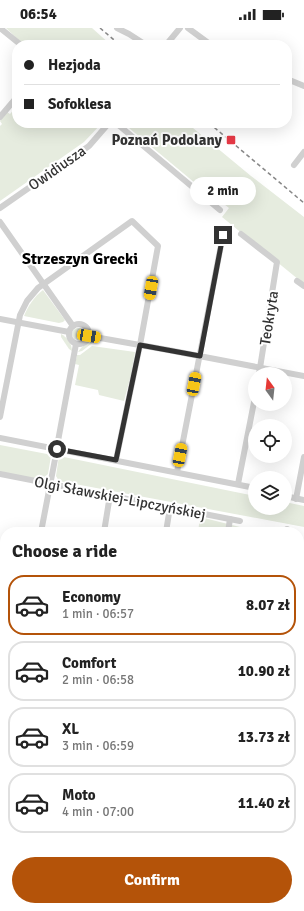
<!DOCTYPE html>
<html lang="en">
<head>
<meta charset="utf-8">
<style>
  :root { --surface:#fff; --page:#f6f6f6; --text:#222; --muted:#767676; --line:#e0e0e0; --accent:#b45309 }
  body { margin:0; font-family:Signika,sans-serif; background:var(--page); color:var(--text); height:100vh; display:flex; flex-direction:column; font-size:15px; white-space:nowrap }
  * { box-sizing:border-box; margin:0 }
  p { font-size:13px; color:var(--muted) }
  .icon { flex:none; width:22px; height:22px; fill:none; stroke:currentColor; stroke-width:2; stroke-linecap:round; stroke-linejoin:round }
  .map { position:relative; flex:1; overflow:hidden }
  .drawer { position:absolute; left:0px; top:499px; width:304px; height:384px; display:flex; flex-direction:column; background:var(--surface); border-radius:16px 16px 0 0; box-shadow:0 4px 16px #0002 }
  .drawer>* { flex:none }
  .guide { position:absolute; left:12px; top:12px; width:280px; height:88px; border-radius:16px; box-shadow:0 4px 16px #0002; display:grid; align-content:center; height:88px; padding:0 12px; background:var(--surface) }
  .needle { width:26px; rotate:345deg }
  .controls { position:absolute; left:248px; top:339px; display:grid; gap:8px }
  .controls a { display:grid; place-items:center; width:44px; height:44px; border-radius:50%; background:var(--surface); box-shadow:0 4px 16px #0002; font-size:20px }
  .end { position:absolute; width:18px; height:18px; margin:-9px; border:5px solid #333; background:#fff; box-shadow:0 0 0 2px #fff }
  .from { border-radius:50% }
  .bubble { position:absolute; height:28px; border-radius:14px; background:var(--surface); box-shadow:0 4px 16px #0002; font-size:13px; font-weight:700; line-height:28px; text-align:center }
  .car { position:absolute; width:12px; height:24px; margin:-12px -6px; border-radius:5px; box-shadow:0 0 3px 1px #0007; background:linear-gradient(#f5c518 24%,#345 0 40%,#f5c518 0 76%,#345 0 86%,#f5c518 0) }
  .guide b { display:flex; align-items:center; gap:14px; height:38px; font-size:15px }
  .guide b+b { border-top:1px solid var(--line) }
  .guide i { width:10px; height:10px; background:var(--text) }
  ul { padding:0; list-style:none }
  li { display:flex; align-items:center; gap:12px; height:60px; margin:0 8px 6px; padding:0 4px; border:2px solid var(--line); border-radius:16px }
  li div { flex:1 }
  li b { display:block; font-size:15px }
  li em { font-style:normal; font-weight:700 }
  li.on { border-color:var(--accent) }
  li>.icon { width:36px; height:36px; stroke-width:1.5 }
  h2 { padding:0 12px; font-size:18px; line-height:48px }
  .action { display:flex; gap:8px; margin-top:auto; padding:8px 12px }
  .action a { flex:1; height:46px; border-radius:24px; background:var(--accent); color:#fff; font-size:16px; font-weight:700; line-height:46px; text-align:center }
  .status { display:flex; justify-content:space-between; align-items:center; height:28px; padding:0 20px; background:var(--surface); direction:ltr }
  .status svg { height:11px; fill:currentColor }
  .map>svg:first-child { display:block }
  .green { fill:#e6ecdf }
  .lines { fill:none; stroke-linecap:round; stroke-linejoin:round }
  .minor { stroke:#d0d0d0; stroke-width:6 }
  .rail { stroke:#888; stroke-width:1.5; stroke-dasharray:4 3; stroke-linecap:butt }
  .route { stroke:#333; stroke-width:5 }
  .poi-dot { fill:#e63946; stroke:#fff; stroke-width:1.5 }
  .labels { text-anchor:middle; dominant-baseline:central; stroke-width:4; stroke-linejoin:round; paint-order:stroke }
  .poi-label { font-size:15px; font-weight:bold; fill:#333; stroke:#fff; text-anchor:end }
  .street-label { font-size:15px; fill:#333; stroke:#fff }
  .neighbourhood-label { font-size:16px; font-weight:bold; fill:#000; stroke:#fff }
</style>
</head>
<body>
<div class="status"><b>06:54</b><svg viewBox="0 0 49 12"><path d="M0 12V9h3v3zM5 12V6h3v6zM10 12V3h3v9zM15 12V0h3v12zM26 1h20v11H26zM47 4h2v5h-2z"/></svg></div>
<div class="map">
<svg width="304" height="883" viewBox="0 0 304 883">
  <rect width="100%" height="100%" fill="#fff"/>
  <!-- green -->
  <g class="green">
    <polygon points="6,0 92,0 111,17 24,17"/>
    <polygon points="17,78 17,95 102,95 84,114 0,173 0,98 2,96 0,93 7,84 10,86"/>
    <polygon points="123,95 187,95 251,148 304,189 304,256 222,189 229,180 215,169 213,170"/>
    <path d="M43 262 65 292 63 294 59 295 24 288C28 278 34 269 43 262Z"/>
    <circle cx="78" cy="306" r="6"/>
    <path d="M61 306C67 309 72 316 72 323L69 321 61 309Z"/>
    <path d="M95 313 82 323 78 324C82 318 88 313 95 313Z"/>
    <polygon points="92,318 135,324 131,347 124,373 99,367 98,362 75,357 79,337 75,336 77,327 80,327"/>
    <polygon points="0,417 47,426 51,428 48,446 43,450 38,449 37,451 0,444"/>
    <polygon points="59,428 255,468 255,480 285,480 285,474 304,478 304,499 59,453 56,448"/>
    <polygon points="200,489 260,504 198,504"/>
    <polygon points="299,514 304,515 304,883 83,883 75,878 299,878"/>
    <polygon points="0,646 5,655 5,682 0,677"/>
    <rect x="0" y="832" width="5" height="21"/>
    <polygon points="0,865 5,866 5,878 25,878 33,883 0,883"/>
  </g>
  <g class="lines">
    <!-- minor -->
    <g class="minor">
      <polyline points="0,0 21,17"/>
      <polyline points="117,0 129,6 146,17"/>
      <polyline points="188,0 211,17"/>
      <polyline points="166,17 180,0"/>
      <polyline points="287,51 304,58"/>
      <polyline points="0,89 17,69"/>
      <polyline points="116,95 220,182"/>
      <polyline points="294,137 304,124"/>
      <polyline points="0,180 89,118 109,95"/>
      <polyline points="0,194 73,298"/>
      <polyline points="241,206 277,234 259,346"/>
      <polyline points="297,253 304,258"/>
      <polyline points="0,291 69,304"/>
      <circle cx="79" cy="306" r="10"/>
      <polyline points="89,308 168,322 304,348"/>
      <polyline points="0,389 20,287 27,273 38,260 132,193 158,218 140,317 116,432"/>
      <polyline points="0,410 255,460"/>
      <polyline points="58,413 76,316"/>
      <polyline points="177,444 223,207"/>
      <polyline points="0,446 240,493"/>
      <polyline points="238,456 255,369"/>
      <polyline points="285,468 304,472"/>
      <polyline points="296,471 304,429"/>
      <polyline points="41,504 57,421"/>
      <polyline points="104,504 110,467"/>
      <polyline points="166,504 170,479"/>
      <polyline points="228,504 230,491"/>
      <polyline points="287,504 287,501"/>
      <polyline points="0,572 5,573"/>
      <polyline points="299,629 304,630"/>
      <polyline points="0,660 5,652"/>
      <polyline points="299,732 304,717"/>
      <polyline points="0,768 5,768"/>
      <polyline points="0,858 5,858"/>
      <polyline points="62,878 71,883"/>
    </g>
    <!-- rail -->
    <g class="rail">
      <polyline points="100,0 120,17"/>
      <polyline points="209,95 304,175"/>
    </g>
  </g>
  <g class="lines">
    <!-- route -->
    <polyline class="route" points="57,421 116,432 140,317 200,328 223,207"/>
  </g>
  <!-- markers -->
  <rect class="poi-dot" x="226" y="107" width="10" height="10" rx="2"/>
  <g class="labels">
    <!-- poi labels -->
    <g class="poi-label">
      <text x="222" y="112">Poznań Podolany</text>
    </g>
    <!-- street labels -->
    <g class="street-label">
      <text transform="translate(57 140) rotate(-35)">Owidiusza</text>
      <text transform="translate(269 290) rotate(-81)">Teokryta</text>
      <text transform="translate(120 470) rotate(11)">Olgi Sławskiej-Lipczyńskiej</text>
    </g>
    <!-- neighbourhood labels -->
    <g class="neighbourhood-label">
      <text x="80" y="231">Strzeszyn Grecki</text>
    </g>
  </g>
</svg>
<div class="controls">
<a><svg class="needle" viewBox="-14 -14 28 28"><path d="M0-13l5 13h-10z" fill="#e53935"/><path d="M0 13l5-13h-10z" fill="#767676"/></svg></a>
<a><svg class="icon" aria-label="locate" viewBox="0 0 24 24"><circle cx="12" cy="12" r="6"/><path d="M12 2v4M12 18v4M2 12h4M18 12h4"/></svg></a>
<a><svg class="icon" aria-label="layers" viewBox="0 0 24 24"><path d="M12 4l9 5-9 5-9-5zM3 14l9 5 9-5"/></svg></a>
</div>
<i class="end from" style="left:57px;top:421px"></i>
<i class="end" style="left:223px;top:207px"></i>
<div class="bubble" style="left:190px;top:149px;width:66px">2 min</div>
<i class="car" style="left:151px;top:260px;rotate:190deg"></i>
<i class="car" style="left:89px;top:308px;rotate:99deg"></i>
<i class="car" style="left:194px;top:356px;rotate:11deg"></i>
<i class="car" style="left:180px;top:427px;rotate:11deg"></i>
<div class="guide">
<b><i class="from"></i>Hezjoda</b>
<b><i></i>Sofoklesa</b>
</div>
<section class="drawer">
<h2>Choose a ride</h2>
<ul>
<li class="on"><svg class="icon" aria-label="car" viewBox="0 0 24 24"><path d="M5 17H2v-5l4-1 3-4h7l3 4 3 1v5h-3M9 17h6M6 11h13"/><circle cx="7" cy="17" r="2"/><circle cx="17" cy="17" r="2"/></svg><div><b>Economy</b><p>1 min · 06:57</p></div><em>8.07 zł</em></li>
<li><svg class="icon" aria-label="car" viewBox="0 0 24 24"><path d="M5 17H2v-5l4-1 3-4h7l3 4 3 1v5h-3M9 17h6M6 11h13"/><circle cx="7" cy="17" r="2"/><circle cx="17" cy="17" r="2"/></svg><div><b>Comfort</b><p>2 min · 06:58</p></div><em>10.90 zł</em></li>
<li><svg class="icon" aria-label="car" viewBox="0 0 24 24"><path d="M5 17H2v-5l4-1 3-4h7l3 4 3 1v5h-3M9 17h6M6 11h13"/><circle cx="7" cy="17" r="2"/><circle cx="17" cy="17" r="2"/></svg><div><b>XL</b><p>3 min · 06:59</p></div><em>13.73 zł</em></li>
<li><svg class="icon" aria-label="car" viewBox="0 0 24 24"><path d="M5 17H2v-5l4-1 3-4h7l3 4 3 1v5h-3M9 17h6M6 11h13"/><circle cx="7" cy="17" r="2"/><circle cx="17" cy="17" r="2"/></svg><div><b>Moto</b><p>4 min · 07:00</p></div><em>11.40 zł</em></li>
</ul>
<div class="action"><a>Confirm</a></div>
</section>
</div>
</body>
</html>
